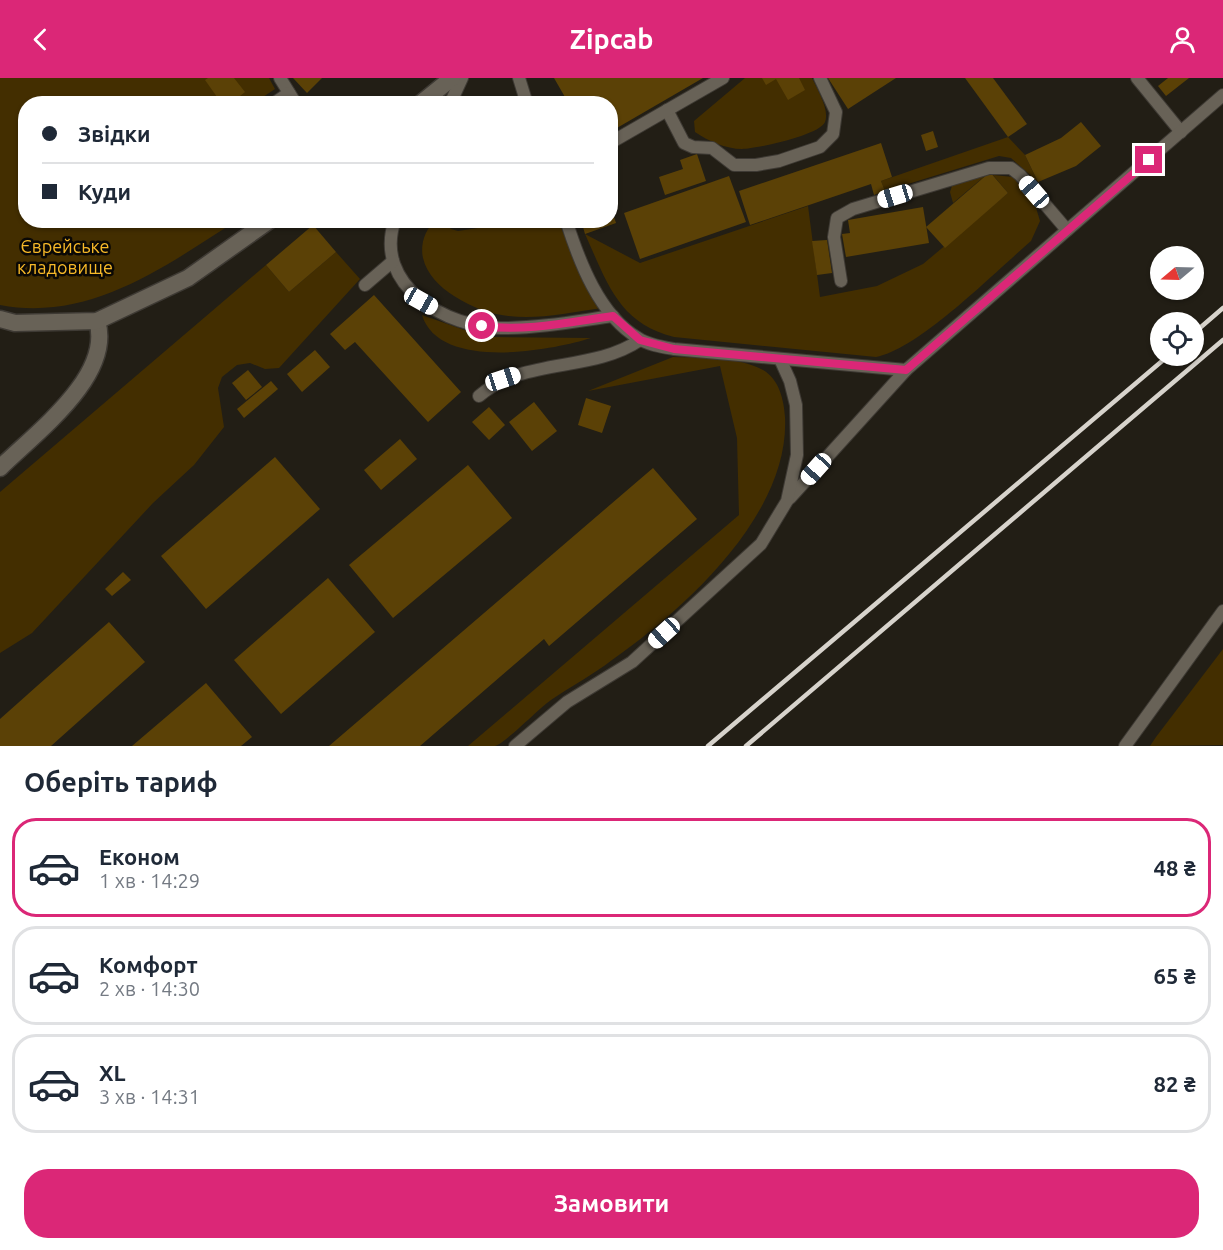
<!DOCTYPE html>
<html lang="uk">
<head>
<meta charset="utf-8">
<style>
  :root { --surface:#fff; --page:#f2f2f3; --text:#1f2937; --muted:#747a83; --line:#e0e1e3; --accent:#db2777 }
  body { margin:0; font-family:Ubuntu,sans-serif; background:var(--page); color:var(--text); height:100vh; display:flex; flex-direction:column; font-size:22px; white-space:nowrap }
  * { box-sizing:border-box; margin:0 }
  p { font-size:20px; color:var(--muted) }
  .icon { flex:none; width:33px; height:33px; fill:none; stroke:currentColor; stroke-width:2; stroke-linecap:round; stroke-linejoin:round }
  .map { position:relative; height:668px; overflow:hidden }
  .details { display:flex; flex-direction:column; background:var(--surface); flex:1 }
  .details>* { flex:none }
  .guide { position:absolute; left:18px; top:18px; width:600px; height:132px; border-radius:24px; box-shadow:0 2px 4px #0004; display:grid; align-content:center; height:132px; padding:0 24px; background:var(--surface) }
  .needle { width:39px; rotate:251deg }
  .tools { position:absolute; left:1150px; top:168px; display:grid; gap:12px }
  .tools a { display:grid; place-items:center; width:54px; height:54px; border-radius:50%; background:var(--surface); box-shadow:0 2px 4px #0004; font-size:30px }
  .end { position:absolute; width:27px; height:27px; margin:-14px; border:8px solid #db2777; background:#fff; box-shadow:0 0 0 3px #fff }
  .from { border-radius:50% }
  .car { position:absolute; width:18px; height:36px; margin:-18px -9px; border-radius:8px; box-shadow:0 0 4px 2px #0007; background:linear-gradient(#fff 24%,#345 0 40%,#fff 0 76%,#345 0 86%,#fff 0) }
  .guide b { display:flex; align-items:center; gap:21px; height:57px; font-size:22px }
  .guide b+b { border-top:2px solid var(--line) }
  .guide i { width:15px; height:15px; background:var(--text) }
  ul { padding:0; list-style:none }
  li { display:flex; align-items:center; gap:18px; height:99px; margin:0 12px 9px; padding:0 12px; border:3px solid var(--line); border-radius:24px }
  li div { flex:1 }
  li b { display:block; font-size:22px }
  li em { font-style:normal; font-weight:600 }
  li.active { border-color:var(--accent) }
  li>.icon { width:54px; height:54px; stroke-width:1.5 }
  h2 { padding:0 24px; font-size:27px; line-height:72px }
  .cta { display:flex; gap:12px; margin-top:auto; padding:12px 24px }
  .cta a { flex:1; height:69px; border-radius:24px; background:var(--accent); color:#fff; font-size:24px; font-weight:600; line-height:69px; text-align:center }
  header { display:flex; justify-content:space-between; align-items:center; height:78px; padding:0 24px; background:var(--accent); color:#fff; font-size:27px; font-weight:600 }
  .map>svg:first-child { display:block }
  .green { fill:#432e00 }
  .building { fill:#5b4106 }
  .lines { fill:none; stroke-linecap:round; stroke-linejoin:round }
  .service-casing { stroke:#3e3a34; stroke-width:14 }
  .minor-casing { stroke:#3e3a34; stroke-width:19 }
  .tertiary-casing { stroke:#3e3a34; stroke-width:19 }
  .service { stroke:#686257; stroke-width:12 }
  .minor { stroke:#686257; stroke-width:16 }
  .tertiary { stroke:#686257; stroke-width:16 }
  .rail { stroke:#d7d3cc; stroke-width:4.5 }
  .route { stroke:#db2777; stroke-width:8 }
  .labels { text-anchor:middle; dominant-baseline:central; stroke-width:5; stroke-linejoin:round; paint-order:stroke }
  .park-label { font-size:18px; fill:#f7b928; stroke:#0a0805 }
</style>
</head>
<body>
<header><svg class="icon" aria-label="back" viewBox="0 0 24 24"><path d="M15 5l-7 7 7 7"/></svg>Zipcab<svg class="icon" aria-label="person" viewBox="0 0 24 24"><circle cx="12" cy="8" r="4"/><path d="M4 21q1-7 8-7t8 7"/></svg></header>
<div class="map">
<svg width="1223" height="668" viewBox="0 0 1223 668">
  <rect width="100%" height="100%" fill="#221e15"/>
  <!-- green -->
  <g class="green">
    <path d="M0 0H269L275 11 254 25 26 26V142L236 143C164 189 90 244 0 227Z"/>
    <path d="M745 0H812C817 11 830 32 825 44 820 57 756 71 742 71 726 71 708 63 695 54L694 43Z"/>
    <polygon points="1008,59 1025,77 1038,104 1011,80 999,78 885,113 881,103"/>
    <polygon points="986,97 953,125 950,114 952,108"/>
    <path d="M993 97 1013 99 1034 123 1040 143 1031 163C995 194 919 271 876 279L674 259C618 245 607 204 585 156L640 185 808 128 820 219 877 208 923 186 1008 115Z"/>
    <path d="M436 143 444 144 451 151 458 153 478 150 488 143H558L572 175 602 230C548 238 503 250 454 218 440 209 427 197 423 180 420 167 425 150 436 143Z"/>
    <polygon points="336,174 360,201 279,290 265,291 250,285 237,287 222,299 218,310 224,349 194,387 153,425 32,555 0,575 0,414 266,187 289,214"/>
    <path d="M422 237 470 254 491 259 591 260C550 273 439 293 422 237Z"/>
    <path d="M673 279C702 280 737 278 763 292 779 301 784 322 785 339 790 436 685 531 612 582 593 597 571 608 551 622 538 631 507 664 495 668 487 668 476 668 468 668L739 437 737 360 720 288 588 313Z"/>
    <polygon points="1223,571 1223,667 1150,668 1156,659"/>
  </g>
  <!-- building -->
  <g class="building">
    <polygon points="208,0 234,0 245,14 230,26 222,26 205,2"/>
    <polygon points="293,0 322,0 307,15"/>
    <polygon points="554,0 703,0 610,54 610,26 569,26"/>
    <polygon points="762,0 799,0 805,12 788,22 776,1 766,7"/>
    <polygon points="828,0 896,0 848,31"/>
    <polygon points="965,0 993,0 1027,46 1008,59"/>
    <polygon points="1168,0 1189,0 1166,18 1158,8"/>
    <polygon points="1081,44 1101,68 1076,88 1038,104 1025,77 1061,60"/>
    <polygon points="933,53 938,69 926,73 921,57"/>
    <polygon points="881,65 892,99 881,103 885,113 874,117 871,106 750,147 739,113"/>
    <polygon points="697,76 706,103 665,117 659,99 683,91 680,82"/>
    <polygon points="990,94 1008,115 945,170 926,149"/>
    <polygon points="729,98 746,144 640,181 624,135"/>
    <polygon points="923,129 929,165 846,179 842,156 850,155 848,142"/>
    <polygon points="611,130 616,145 585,156 581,142 610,142"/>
    <polygon points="313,147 336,174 289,214 266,187"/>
    <polygon points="827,162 832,195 817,197 812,163"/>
    <polygon points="374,217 461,314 428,344 355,264 345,272 330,256"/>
    <polygon points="315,272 330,289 302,314 287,296"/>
    <polygon points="248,292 262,309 246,322 232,305"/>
    <polygon points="271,303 278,311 244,340 237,331"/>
    <polygon points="586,320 611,328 602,355 578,347"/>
    <polygon points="534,324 557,353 532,373 509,344"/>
    <polygon points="489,329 505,347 489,362 472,344"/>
    <polygon points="400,361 417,381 381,412 364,392"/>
    <polygon points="275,379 320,431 206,531 161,478"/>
    <polygon points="468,387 512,440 393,540 349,487"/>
    <polygon points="653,390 697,441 549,568 544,561 420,668 329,668"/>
    <polygon points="123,494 131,502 112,518 105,511"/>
    <polygon points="328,500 375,554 281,636 234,582"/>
    <polygon points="109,544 145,584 51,668 0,668 0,641"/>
    <polygon points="206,605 252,659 241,668 132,668"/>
  </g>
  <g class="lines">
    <defs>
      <g id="service">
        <polyline points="280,0 296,26"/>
        <polyline points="519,0 527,26"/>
        <polyline points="1137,0 1181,54"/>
        <polyline points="273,26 289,15"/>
        <polyline points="450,26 462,0"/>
        <polyline points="667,32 684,65 693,69 712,70 734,87 756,87 779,83 820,69 833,56 836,34 820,0"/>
        <polyline points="610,65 723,0"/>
        <path d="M395 142C372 207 447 251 503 250 540 250 577 243 613 238"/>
        <path d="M566 142C579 183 599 237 638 260 648 267 662 269 674 271L906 292 1223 17"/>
        <polyline points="841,203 834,159 837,140 853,131 989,90 1011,90 1020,97 1067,152"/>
        <polyline points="365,207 393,183"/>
        <path d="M479 318C524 279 591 295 640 262"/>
        <polyline points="790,420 906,292"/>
        <polyline points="515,668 567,624 632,584 761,466 787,423 797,377 796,327 790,303 780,281"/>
        <polyline points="1125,668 1223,533"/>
      </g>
      <path id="minor" d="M0 390C34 356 114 298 97 243"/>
      <g id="tertiary">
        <polyline points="420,26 452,0"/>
        <polyline points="0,241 15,245 97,243 188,200 270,142"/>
      </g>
    </defs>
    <!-- service casing -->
    <use href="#service" class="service-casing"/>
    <!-- minor casing -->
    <use href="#minor" class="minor-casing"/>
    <!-- tertiary casing -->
    <use href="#tertiary" class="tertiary-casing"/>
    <!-- service -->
    <use href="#service" class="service"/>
    <!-- minor -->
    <use href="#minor" class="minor"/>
    <!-- tertiary -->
    <use href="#tertiary" class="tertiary"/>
    <!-- rail -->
    <g class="rail">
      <polyline points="1194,255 1223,230"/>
      <polyline points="708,668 1168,278"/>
      <polyline points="746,668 1223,262"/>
    </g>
  </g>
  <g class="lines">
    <!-- route -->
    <path class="route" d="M482 248C526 254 570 244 613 238L640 262 674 271 906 292 1149 82"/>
  </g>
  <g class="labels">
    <!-- park labels -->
    <g class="park-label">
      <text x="65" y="168">Єврейське<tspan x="65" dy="21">кладовище</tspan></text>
    </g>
  </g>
</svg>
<div class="tools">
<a><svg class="needle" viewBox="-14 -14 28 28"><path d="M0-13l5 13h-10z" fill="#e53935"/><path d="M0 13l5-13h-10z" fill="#747a83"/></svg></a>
<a><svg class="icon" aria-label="locate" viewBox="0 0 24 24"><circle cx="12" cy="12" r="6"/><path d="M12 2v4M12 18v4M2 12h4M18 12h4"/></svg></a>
</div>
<i class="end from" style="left:482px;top:248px"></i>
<i class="end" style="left:1149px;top:82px"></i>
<i class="car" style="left:1034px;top:114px;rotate:319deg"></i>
<i class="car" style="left:895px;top:118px;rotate:253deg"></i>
<i class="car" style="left:421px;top:223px;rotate:119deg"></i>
<i class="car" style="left:503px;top:301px;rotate:72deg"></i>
<i class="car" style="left:816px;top:391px;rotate:222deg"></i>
<i class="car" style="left:664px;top:555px;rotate:228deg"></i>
<div class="guide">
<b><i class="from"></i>Звідки</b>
<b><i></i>Куди</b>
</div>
</div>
<section class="details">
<h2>Оберіть тариф</h2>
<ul>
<li class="active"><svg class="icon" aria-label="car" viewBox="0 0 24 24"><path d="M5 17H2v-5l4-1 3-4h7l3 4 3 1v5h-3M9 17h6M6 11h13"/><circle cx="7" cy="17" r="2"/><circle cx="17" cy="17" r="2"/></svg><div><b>Економ</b><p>1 хв · 14:29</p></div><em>48 ₴</em></li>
<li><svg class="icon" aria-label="car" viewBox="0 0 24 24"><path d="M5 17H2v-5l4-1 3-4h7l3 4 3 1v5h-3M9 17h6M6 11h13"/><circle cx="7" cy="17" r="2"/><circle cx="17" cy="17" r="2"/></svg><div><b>Комфорт</b><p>2 хв · 14:30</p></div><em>65 ₴</em></li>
<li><svg class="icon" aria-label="car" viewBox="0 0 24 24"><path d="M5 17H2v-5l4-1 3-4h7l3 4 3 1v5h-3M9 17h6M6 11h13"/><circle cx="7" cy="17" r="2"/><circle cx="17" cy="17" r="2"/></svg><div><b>XL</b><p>3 хв · 14:31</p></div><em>82 ₴</em></li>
</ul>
<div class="cta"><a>Замовити</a></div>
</section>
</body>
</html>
